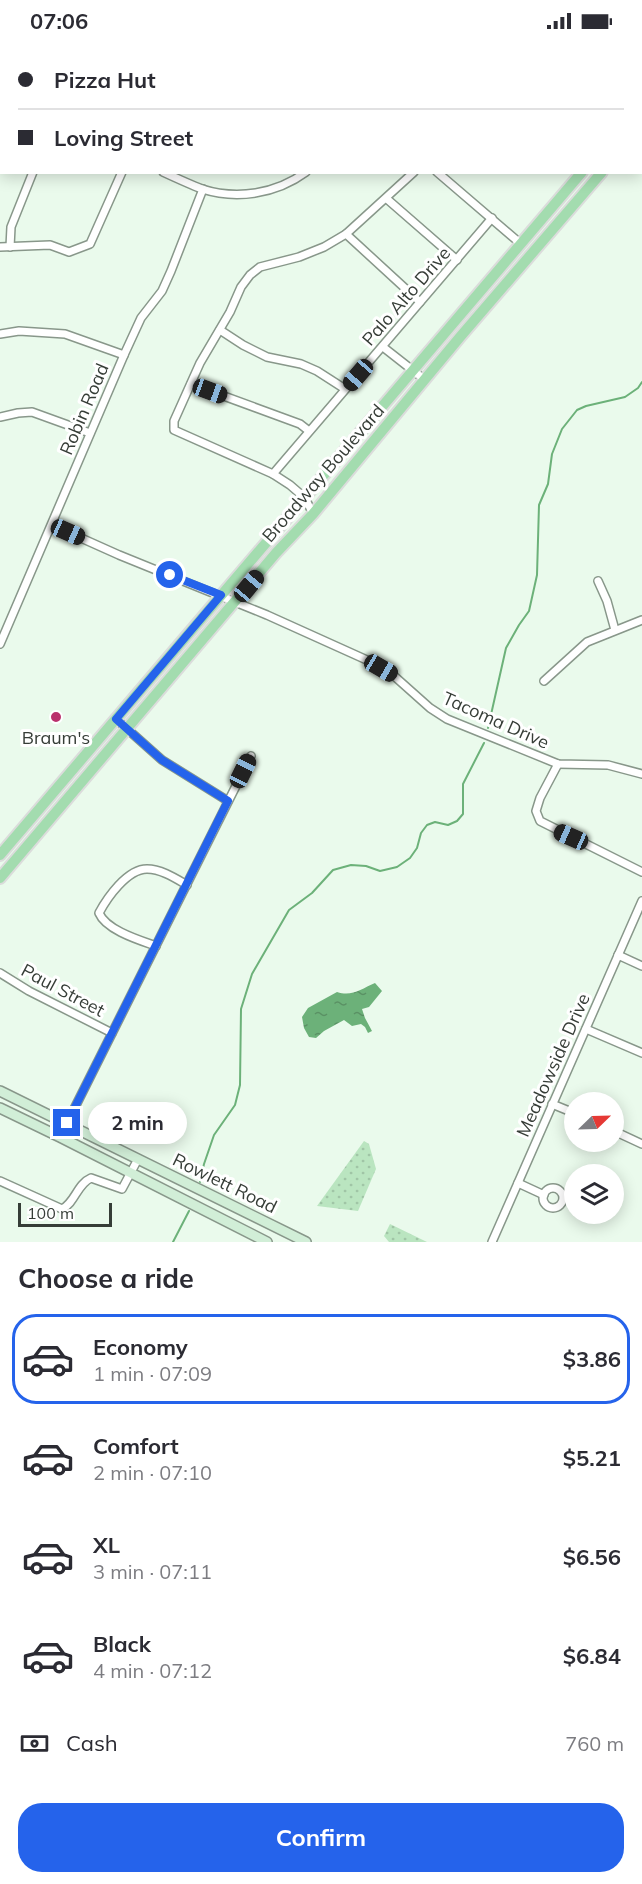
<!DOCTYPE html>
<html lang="en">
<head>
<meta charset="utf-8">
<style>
  :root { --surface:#fff; --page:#f2f2f3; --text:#2b2b33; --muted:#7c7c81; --line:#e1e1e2; --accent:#2563eb }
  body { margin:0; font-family:Mulish,sans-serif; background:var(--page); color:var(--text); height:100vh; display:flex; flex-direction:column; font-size:22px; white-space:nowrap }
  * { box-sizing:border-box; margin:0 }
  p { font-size:20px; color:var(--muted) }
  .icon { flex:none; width:33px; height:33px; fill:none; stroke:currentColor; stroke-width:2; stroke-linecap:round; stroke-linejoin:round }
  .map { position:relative; height:1200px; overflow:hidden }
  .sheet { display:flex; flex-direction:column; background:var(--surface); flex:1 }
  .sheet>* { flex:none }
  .hud { position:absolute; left:0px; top:0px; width:642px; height:132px; box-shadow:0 3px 15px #0003; display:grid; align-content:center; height:132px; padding:0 18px; background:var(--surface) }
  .needle { width:39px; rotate:67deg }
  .tools { position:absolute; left:564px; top:1050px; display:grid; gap:12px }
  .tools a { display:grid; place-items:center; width:60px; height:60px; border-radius:50%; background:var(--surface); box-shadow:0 3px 15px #0003; font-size:30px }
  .scale { position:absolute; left:18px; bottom:15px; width:94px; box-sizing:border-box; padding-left:6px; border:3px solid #363d37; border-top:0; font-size:16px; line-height:21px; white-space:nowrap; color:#363d37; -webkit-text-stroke:4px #fff; paint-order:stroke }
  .end { position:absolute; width:27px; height:27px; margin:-14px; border:8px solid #2563eb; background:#fff; box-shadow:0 0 0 3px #fff }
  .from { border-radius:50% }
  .bubble { position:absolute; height:42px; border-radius:21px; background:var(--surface); box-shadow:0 3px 15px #0003; font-size:20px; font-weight:700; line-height:42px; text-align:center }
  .car { position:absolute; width:18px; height:36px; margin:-18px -9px; border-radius:8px; box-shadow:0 0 4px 2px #0007; background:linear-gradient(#222 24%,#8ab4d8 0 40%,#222 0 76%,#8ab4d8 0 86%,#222 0) }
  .hud b { display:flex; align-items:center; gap:21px; height:57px; font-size:22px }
  .hud b+b { border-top:2px solid var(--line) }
  .hud i { width:15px; height:15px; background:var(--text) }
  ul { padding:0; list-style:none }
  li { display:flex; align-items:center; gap:18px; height:90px; margin:0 12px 9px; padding:0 6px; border:3px solid transparent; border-radius:24px }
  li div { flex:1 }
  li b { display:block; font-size:22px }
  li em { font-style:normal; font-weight:700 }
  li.selected { border-color:var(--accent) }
  li>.icon { width:54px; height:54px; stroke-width:1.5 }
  h2 { padding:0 18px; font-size:27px; line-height:72px }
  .pay { display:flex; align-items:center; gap:15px; height:66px; padding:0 18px; font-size:22px }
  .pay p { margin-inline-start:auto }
  .action { display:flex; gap:12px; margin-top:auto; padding:12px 18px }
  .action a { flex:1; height:69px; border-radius:24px; background:var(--accent); color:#fff; font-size:24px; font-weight:700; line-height:69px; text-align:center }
  .status { display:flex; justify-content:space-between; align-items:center; height:42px; padding:0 30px; background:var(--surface); direction:ltr }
  .status svg { height:16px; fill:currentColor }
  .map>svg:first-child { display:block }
  .garden { fill:url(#garden-dots) }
  .water { fill:url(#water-ripples) }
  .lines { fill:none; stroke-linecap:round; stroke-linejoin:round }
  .stream { stroke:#6cb179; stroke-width:2 }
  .street-casing { stroke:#88978a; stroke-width:10 }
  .secondary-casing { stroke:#88978a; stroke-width:12 }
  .primary-casing { stroke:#dbdcdb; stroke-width:14 }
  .street { stroke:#fff; stroke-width:7 }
  .secondary { stroke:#d1eed7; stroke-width:9 }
  .primary { stroke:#a3dcaf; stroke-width:10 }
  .route { stroke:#2563eb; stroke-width:8 }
  .poi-dot { fill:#ba306c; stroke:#fff; stroke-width:2 }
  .labels { text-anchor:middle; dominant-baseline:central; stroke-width:6; stroke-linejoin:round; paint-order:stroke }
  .street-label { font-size:18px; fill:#363d37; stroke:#fff }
  .poi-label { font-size:18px; fill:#363d37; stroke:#fff }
</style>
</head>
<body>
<div class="status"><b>07:06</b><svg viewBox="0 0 49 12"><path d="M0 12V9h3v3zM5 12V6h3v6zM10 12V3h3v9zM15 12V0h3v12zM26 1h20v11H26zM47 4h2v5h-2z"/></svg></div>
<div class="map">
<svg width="642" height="1200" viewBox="0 0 642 1200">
  <defs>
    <pattern id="garden-dots" width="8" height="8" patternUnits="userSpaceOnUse" patternTransform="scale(1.5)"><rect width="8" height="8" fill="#bae5c0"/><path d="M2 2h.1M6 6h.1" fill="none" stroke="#a0c5a6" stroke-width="1.8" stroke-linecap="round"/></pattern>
    <pattern id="water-ripples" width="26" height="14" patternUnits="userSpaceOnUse" patternTransform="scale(1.5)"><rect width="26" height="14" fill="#6cb179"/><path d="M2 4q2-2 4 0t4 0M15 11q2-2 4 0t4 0" fill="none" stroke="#5a9164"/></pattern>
  </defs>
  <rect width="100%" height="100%" fill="#eafaec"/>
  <!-- garden -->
  <g class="garden">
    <polygon points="364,1099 369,1102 376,1127 358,1169 317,1164"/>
    <polygon points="390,1182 427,1200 389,1200 384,1194"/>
  </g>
  <!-- water -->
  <path class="water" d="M375 941 382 949 369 965 362 967 365 976 372 989 368 991 365 985 361 982 352 984 344 978 324 989 316 996 309 995 304 986 302 975 308 966 337 950C352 955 361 947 375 941Z"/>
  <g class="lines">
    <!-- stream -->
    <g class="stream">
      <polyline points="488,686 506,606 519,583 529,569 537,533 539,463 548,442 552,412 562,387 577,368 586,364 625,355 638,346 642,340"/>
      <polyline points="200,1140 204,1122 214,1093 235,1063 240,1043 241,967 252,932 289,868 312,851 333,828 351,823 366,824 380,829 397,825 410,816 417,806 421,791 427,783 435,780 448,783 457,779 463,772 463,742 484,701"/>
      <polyline points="173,1200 189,1169"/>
    </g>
    <defs>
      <g id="street">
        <polyline points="93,2 94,0"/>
        <polyline points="204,2 206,0"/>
        <polyline points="323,2 325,0"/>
        <polyline points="427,2 428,0"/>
        <path d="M163 130C176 136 189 142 202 147 237 158 276 152 306 130"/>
        <polyline points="437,130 521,202"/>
        <polyline points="387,157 457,218"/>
        <polyline points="346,192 420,260"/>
        <polyline points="0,205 50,203 69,210 90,202 122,130"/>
        <polyline points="10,205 11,185 33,130"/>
        <polyline points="220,288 243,303 267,315 301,322 317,329 345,347"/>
        <polyline points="0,292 19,289 65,292 124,313"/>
        <polyline points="383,305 425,338"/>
        <polyline points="191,342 300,382 309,389"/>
        <polyline points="0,375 18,371 32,370 90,391"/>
        <polyline points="273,432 492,176"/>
        <polyline points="313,472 305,456 290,443 273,432 174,388 174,379 200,321 230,270 241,245 250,233 260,225 299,215 324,205 346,192 414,130"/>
        <polyline points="52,483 119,513 267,573 369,619 393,633 430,666 447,677 558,722 608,723 642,732"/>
        <polyline points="598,539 607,559 615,588"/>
        <polyline points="0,602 124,313 141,276 162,249 171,229 203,147"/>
        <polyline points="544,639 587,600 642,578"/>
        <polyline points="116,677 162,718 228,759"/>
        <polyline points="558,722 540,756 536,769 540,779 642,830"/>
        <path d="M156 904C139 898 106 888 99 871 107 856 127 827 147 827 161 827 175 836 187 843"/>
        <polyline points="618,913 642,924"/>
        <polyline points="0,931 29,949 112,991"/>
        <polyline points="586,987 642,1011"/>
        <polyline points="552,1062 574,1071"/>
        <polyline points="614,1089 642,1102"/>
        <polyline points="60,1095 251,714"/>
        <path d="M0 1139 62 1167C75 1161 77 1142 91 1136L122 1147 138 1117"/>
        <polyline points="518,1141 544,1153"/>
        <circle cx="553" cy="1156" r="10"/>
        <polyline points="492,1200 642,859"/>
      </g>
      <g id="secondary">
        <polyline points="0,1049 306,1200"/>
        <polyline points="0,1066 60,1095 267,1200"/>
      </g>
      <g id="primary">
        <polyline points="640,62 642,60"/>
        <polyline points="640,84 642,83"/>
        <polyline points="0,813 582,130"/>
        <polyline points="0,836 276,511 313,472 460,295 602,130"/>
      </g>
    </defs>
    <!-- street casing -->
    <use href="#street" class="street-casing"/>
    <!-- secondary casing -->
    <use href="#secondary" class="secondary-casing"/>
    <!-- primary casing -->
    <use href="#primary" class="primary-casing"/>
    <!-- street -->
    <use href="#street" class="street"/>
    <!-- secondary -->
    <use href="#secondary" class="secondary"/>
    <!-- primary -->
    <use href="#primary" class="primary"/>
  </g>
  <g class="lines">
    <!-- route -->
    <polyline class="route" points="67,1081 228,759 162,718 116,677 221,553 170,533"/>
  </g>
  <!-- markers -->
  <circle class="poi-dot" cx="56" cy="675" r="6"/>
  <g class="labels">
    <!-- street labels -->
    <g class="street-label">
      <text transform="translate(406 254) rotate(-49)">Palo Alto Drive</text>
      <text transform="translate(84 367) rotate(-67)">Robin Road</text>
      <text transform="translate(323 431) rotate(-49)">Broadway Boulevard</text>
      <text transform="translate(496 678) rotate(24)">Tacoma Drive</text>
      <text transform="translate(63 948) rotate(28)">Paul Street</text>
      <text transform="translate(553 1023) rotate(-66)">Meadowside Drive</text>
      <text transform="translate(225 1141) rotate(26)">Rowlett Road</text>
    </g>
    <!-- poi labels -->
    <g class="poi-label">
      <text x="56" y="695">Braum's</text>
    </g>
  </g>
</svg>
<div class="tools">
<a><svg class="needle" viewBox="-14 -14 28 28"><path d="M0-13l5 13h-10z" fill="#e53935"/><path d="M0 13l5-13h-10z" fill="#7c7c81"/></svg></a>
<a><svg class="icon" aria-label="layers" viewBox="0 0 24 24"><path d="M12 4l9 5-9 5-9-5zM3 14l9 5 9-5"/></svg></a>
</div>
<div class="scale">100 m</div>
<i class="end from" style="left:170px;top:533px"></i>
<i class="end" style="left:67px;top:1081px"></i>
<div class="bubble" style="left:88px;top:1060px;width:99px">2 min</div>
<i class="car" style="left:358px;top:333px;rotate:221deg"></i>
<i class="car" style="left:210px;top:349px;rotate:110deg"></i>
<i class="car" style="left:68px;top:490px;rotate:114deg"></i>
<i class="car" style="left:249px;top:544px;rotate:40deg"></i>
<i class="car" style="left:381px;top:626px;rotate:120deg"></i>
<i class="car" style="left:243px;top:729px;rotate:26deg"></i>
<i class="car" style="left:571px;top:795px;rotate:294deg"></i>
<div class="hud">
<b><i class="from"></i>Pizza Hut</b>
<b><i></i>Loving Street</b>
</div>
</div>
<section class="sheet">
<h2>Choose a ride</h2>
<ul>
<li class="selected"><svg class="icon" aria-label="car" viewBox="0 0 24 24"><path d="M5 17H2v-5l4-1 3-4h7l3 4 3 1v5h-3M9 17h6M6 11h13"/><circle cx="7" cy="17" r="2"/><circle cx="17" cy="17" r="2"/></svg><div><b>Economy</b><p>1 min · 07:09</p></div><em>$3.86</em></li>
<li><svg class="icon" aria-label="car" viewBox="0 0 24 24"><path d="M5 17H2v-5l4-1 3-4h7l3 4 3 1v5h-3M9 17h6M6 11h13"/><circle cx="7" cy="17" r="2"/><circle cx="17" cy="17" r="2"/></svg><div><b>Comfort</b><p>2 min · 07:10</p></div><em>$5.21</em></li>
<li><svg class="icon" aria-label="car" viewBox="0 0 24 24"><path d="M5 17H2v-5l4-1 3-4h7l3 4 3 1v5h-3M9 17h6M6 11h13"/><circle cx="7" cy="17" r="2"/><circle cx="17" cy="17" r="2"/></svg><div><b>XL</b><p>3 min · 07:11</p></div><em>$6.56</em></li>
<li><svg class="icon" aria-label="car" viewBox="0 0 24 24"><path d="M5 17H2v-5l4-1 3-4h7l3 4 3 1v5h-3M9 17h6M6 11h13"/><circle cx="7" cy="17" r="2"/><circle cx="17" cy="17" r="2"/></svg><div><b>Black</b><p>4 min · 07:12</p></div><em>$6.84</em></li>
</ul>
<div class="pay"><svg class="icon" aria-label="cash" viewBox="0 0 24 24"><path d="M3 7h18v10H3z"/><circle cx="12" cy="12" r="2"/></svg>Cash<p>760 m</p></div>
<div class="action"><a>Confirm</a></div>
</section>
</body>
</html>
